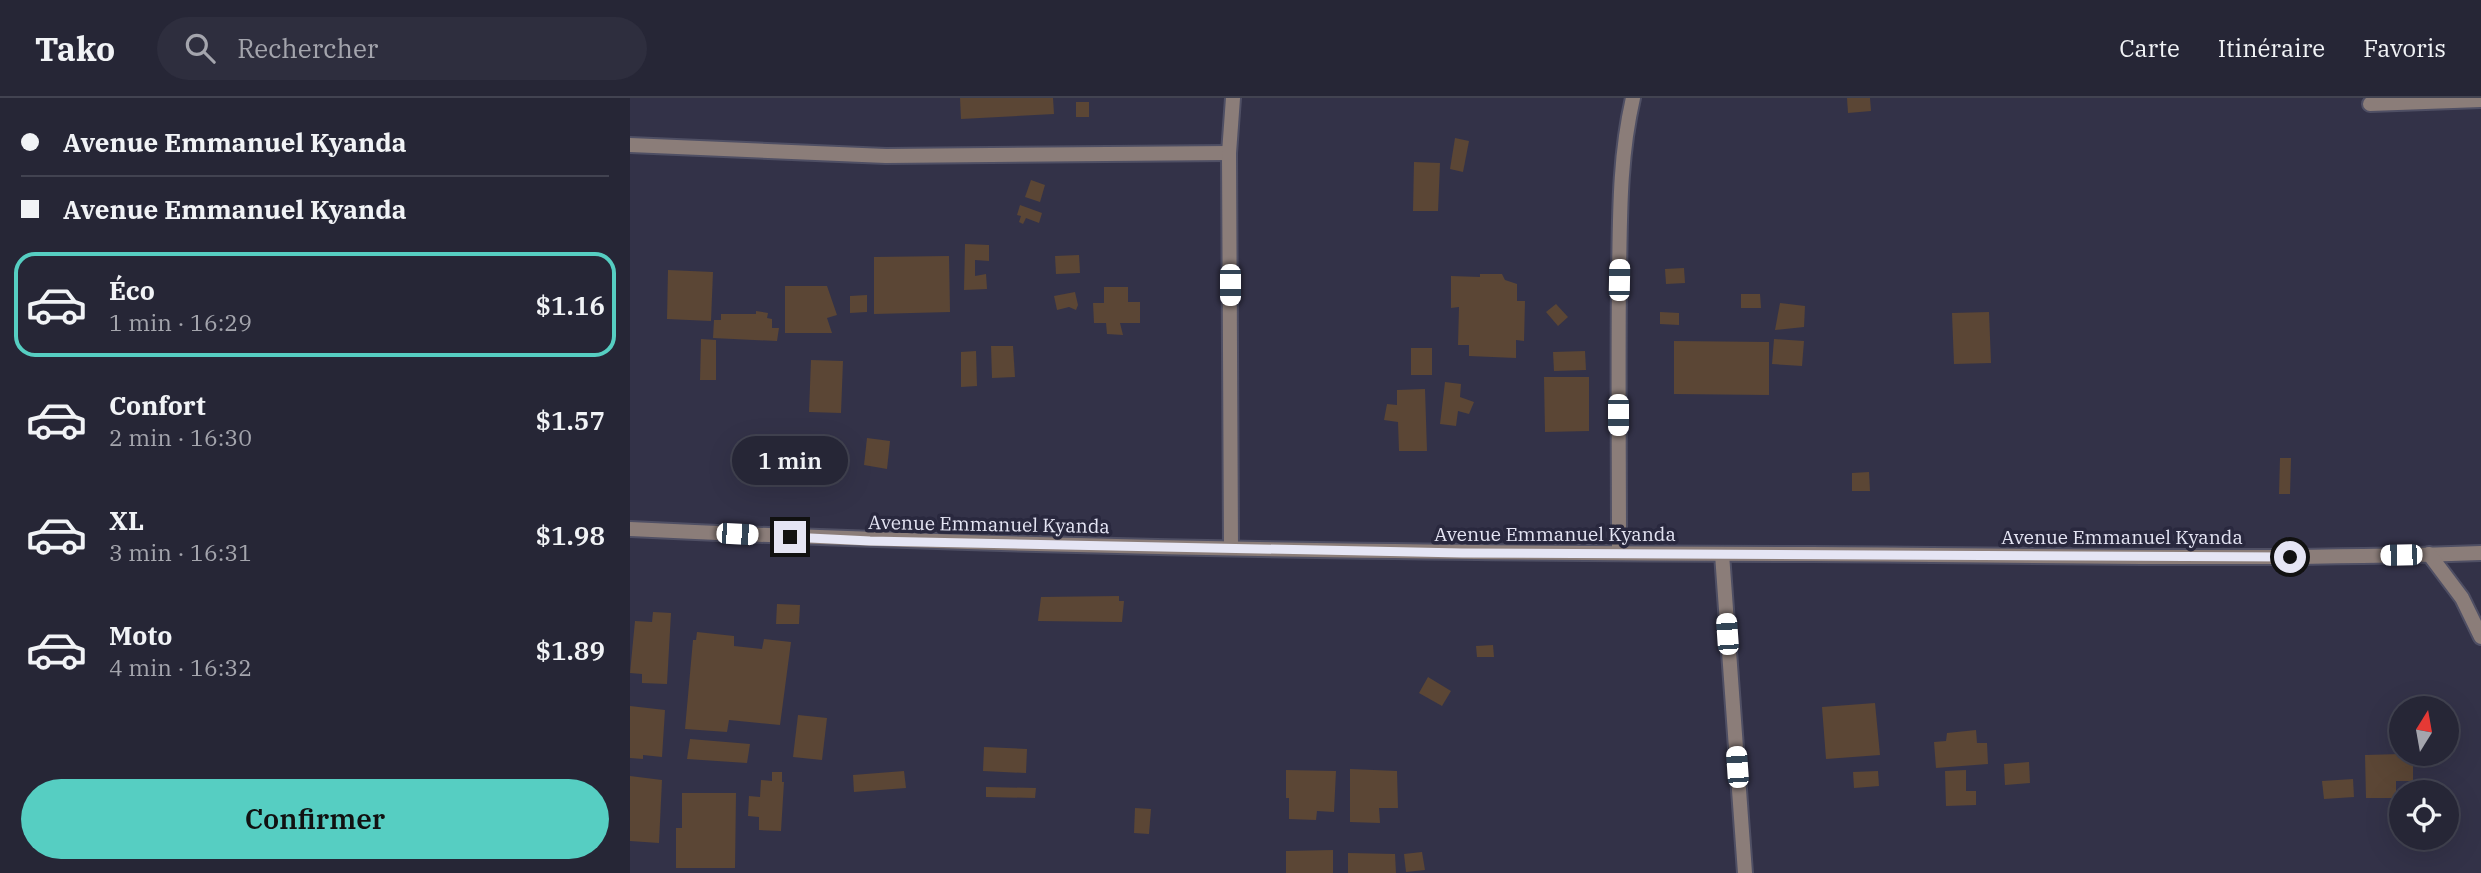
<!DOCTYPE html>
<html lang="fr">
<head>
<meta charset="utf-8">
<style>
  :root { --surface:#262636; --page:#2e2e3e; --text:#f1f3f6; --muted:#a4a5ad; --line:#424351; --accent:#56cec2 }
  body { margin:0; font-family:"IBM Plex Serif",serif; background:var(--page); color:var(--text); height:100vh; display:flex; flex-direction:column; font-size:26px; white-space:nowrap }
  * { box-sizing:border-box; margin:0 }
  p { font-size:23px; color:var(--muted) }
  .icon { flex:none; width:38px; height:38px; fill:none; stroke:currentColor; stroke-width:2; stroke-linecap:round; stroke-linejoin:round }
  .map { position:relative; flex:1; overflow:hidden }
  .drawer { display:flex; flex-direction:column; background:var(--surface); width:630px }
  .drawer>* { flex:none }
  .guide { display:grid; align-content:center; height:154px; padding:0 21px; background:var(--surface) }
  .needle { width:46px; rotate:11deg }
  .fabs { position:absolute; left:1759px; top:598px; display:grid; gap:14px }
  .fabs a { display:grid; place-items:center; width:70px; height:70px; border-radius:50%; background:var(--surface); box-shadow:0 7px 28px #0002,0 0 0 2px var(--line); font-size:35px }
  .end { position:absolute; width:32px; height:32px; margin:-16px; border:9px solid #e5e5f4; background:#111; box-shadow:0 0 0 4px #111 }
  .from { border-radius:50% }
  .bubble { position:absolute; height:49px; border-radius:24px; background:var(--surface); box-shadow:0 7px 28px #0002,0 0 0 2px var(--line); font-size:23px; font-weight:600; line-height:49px; text-align:center }
  .car { position:absolute; width:21px; height:42px; margin:-21px -10px; border-radius:9px; box-shadow:0 0 5px 2px #0007; background:linear-gradient(#fff 24%,#345 0 40%,#fff 0 76%,#345 0 86%,#fff 0) }
  .guide b { display:flex; align-items:center; gap:24px; height:66px; font-size:26px }
  .guide b+b { border-top:2px solid var(--line) }
  .guide i { width:18px; height:18px; background:var(--text) }
  ul { padding:0; list-style:none }
  li { display:flex; align-items:center; gap:21px; height:105px; margin:0 14px 10px; padding:0 7px; border:4px solid transparent; border-radius:21px }
  li div { flex:1 }
  li b { display:block; font-size:26px }
  li em { font-style:normal; font-weight:600 }
  li.active { border-color:var(--accent) }
  li>.icon { width:63px; height:63px; stroke-width:1.5 }
  .primary-button { display:flex; gap:14px; margin-top:auto; padding:14px 21px }
  .primary-button a { flex:1; height:80px; border-radius:42px; background:var(--accent); color:#111; font-size:28px; font-weight:600; line-height:80px; text-align:center }
  header { display:flex; align-items:center; gap:42px; box-sizing:border-box; height:98px; padding:0 35px; background:var(--surface); border-bottom:2px solid var(--line) }
  header strong { font-size:33px }
  nav { display:flex; gap:38px; margin-inline-start:auto; font-size:24px }
  .search { width:490px; height:63px; background:var(--page); display:flex; align-items:center; gap:18px; box-sizing:border-box; padding:0 24px; border-radius:38px; color:var(--muted); font-size:26px }
  main { display:flex; flex:1; min-height:0 }
  .map>svg:first-child { display:block }
  .building { fill:#5b4635 }
  .lines { fill:none; stroke-linecap:round; stroke-linejoin:round }
  .street-casing { stroke:#4f4f64; stroke-width:18 }
  .street { stroke:#8b7d79; stroke-width:14 }
  .route { stroke:#e5e5f4; stroke-width:9 }
  .labels { text-anchor:middle; dominant-baseline:central; stroke-width:7; stroke-linejoin:round; paint-order:stroke }
  .street-label { font-size:19px; fill:#e5e5f4; stroke:#29283e }
</style>
</head>
<body>
<header>
<strong>Tako</strong>
<div class="search"><svg class="icon" aria-label="search" viewBox="0 0 24 24"><circle cx="10" cy="10" r="6"/><path d="M15 15l6 6"/></svg>Rechercher</div>
<nav><a>Carte</a><a>Itinéraire</a><a>Favoris</a></nav>
</header>
<main>
<section class="drawer">
<div class="guide">
<b><i class="from"></i>Avenue Emmanuel Kyanda</b>
<b><i></i>Avenue Emmanuel Kyanda</b>
</div>
<ul>
<li class="active"><svg class="icon" aria-label="car" viewBox="0 0 24 24"><path d="M5 17H2v-5l4-1 3-4h7l3 4 3 1v5h-3M9 17h6M6 11h13"/><circle cx="7" cy="17" r="2"/><circle cx="17" cy="17" r="2"/></svg><div><b>Éco</b><p>1 min · 16:29</p></div><em>$1.16</em></li>
<li><svg class="icon" aria-label="car" viewBox="0 0 24 24"><path d="M5 17H2v-5l4-1 3-4h7l3 4 3 1v5h-3M9 17h6M6 11h13"/><circle cx="7" cy="17" r="2"/><circle cx="17" cy="17" r="2"/></svg><div><b>Confort</b><p>2 min · 16:30</p></div><em>$1.57</em></li>
<li><svg class="icon" aria-label="car" viewBox="0 0 24 24"><path d="M5 17H2v-5l4-1 3-4h7l3 4 3 1v5h-3M9 17h6M6 11h13"/><circle cx="7" cy="17" r="2"/><circle cx="17" cy="17" r="2"/></svg><div><b>XL</b><p>3 min · 16:31</p></div><em>$1.98</em></li>
<li><svg class="icon" aria-label="car" viewBox="0 0 24 24"><path d="M5 17H2v-5l4-1 3-4h7l3 4 3 1v5h-3M9 17h6M6 11h13"/><circle cx="7" cy="17" r="2"/><circle cx="17" cy="17" r="2"/></svg><div><b>Moto</b><p>4 min · 16:32</p></div><em>$1.89</em></li>
</ul>
<div class="primary-button"><a>Confirmer</a></div>
</section>
<div class="map">
<svg width="1851" height="775" viewBox="0 0 1851 775">
  <rect width="100%" height="100%" fill="#333248"/>
  <!-- building -->
  <g class="building">
    <polygon points="330,0 423,0 424,16 331,21"/>
    <polygon points="1217,0 1240,0 1241,13 1218,15"/>
    <rect x="446" y="4" width="13" height="15"/>
    <polygon points="825,40 839,43 833,74 820,71"/>
    <polygon points="784,64 810,65 808,113 783,113"/>
    <polygon points="401,82 415,87 410,104 395,99"/>
    <polygon points="390,107 412,115 409,125 396,120 393,126 389,124 391,118 387,117"/>
    <polygon points="335,146 359,147 359,163 345,162 345,178 356,176 357,191 334,192"/>
    <polygon points="449,157 450,175 426,176 425,158"/>
    <polygon points="319,158 320,214 244,216 244,159"/>
    <polygon points="1054,170 1055,185 1036,186 1035,171"/>
    <polygon points="38,172 83,174 81,223 37,221"/>
    <polygon points="850,176 872,176 875,182 887,186 887,203 895,203 894,243 886,242 886,260 839,258 839,247 828,247 829,209 821,210 821,178 850,179"/>
    <polygon points="155,188 197,188 207,217 197,220 202,235 155,235"/>
    <polygon points="474,189 498,189 498,204 510,204 510,225 490,225 493,237 477,236 476,225 464,225 463,205 474,205"/>
    <polygon points="445,194 448,207 446,212 439,209 427,212 424,198"/>
    <polygon points="1111,196 1130,196 1131,210 1111,210"/>
    <polygon points="237,197 237,214 220,215 220,198"/>
    <polygon points="1150,205 1175,208 1174,229 1145,232"/>
    <polygon points="926,206 938,219 928,228 916,214"/>
    <polygon points="126,213 138,215 137,220 142,221 142,230 149,230 147,243 83,240 84,222 91,222 91,216 126,216"/>
    <polygon points="1030,214 1049,215 1049,227 1030,226"/>
    <polygon points="1359,214 1361,265 1324,266 1322,215"/>
    <polygon points="71,241 86,242 86,282 70,282"/>
    <polygon points="1144,241 1174,243 1172,268 1142,266"/>
    <polygon points="1044,243 1139,244 1139,297 1044,296"/>
    <polygon points="361,248 383,248 385,279 362,280"/>
    <rect x="781" y="250" width="21" height="27"/>
    <polygon points="346,253 347,288 331,289 331,254"/>
    <polygon points="955,253 956,272 924,273 923,254"/>
    <polygon points="181,262 213,263 211,315 179,314"/>
    <polygon points="914,279 959,279 959,333 915,334"/>
    <polygon points="815,284 831,286 830,299 844,304 839,316 828,313 826,328 810,326"/>
    <polygon points="795,291 797,353 769,353 768,324 754,322 757,306 767,307 767,292"/>
    <polygon points="237,340 260,343 257,371 234,367"/>
    <polygon points="1650,360 1661,360 1660,396 1649,396"/>
    <polygon points="1239,374 1240,393 1222,393 1222,375"/>
    <polygon points="130,377 144,378 143,388 129,386"/>
    <polygon points="489,498 489,503 494,503 492,524 408,523 411,499"/>
    <polygon points="147,506 170,507 169,526 146,526"/>
    <polygon points="23,514 41,515 37,586 12,585 12,576 0,575 5,523 22,524"/>
    <polygon points="67,534 104,538 104,548 132,551 134,541 161,544 150,627 99,622 97,634 55,631 63,542 66,542"/>
    <polygon points="863,547 864,559 847,559 846,548"/>
    <polygon points="798,579 821,593 812,608 789,595"/>
    <polygon points="1245,605 1250,657 1196,661 1192,609"/>
    <polygon points="0,608 35,612 32,659 13,657 13,661 0,660"/>
    <polygon points="168,617 197,620 192,662 163,659"/>
    <polygon points="1346,632 1347,645 1357,645 1358,666 1306,670 1304,644 1316,643 1317,635"/>
    <polygon points="60,641 120,646 117,665 57,661"/>
    <polygon points="354,649 397,651 396,675 353,673"/>
    <polygon points="1771,656 1783,656 1783,683 1766,683 1766,700 1736,700 1735,657"/>
    <polygon points="1399,664 1400,685 1375,687 1374,666"/>
    <polygon points="720,671 767,673 768,710 749,710 750,725 720,724"/>
    <polygon points="656,672 706,673 704,714 687,713 686,722 659,721 659,700 656,700"/>
    <polygon points="1336,672 1336,693 1346,693 1346,707 1316,708 1315,673"/>
    <polygon points="274,673 276,690 224,694 223,677"/>
    <polygon points="1248,673 1249,688 1224,690 1223,674"/>
    <polygon points="142,674 152,674 152,684 154,684 151,733 129,732 129,719 118,718 119,698 130,699 131,682 142,683"/>
    <polygon points="0,678 32,682 29,745 0,743"/>
    <polygon points="1723,681 1724,699 1694,701 1692,683"/>
    <polygon points="356,689 406,690 405,700 356,699"/>
    <polygon points="52,695 106,695 105,770 46,770 46,730 52,730"/>
    <polygon points="505,710 521,711 519,736 504,735"/>
    <polygon points="703,752 703,775 656,775 656,753"/>
    <polygon points="792,754 795,772 776,774 774,756"/>
    <polygon points="718,755 765,756 766,775 718,775"/>
  </g>
  <g class="lines">
    <defs>
      <g id="street">
        <polyline points="1740,6 1851,2"/>
        <polyline points="0,47 256,58 599,55"/>
        <path d="M0 431C393 450 787 455 1181 456 1404 457 1628 463 1851 455"/>
        <polyline points="601,450 599,55 603,0"/>
        <path d="M989 455C989 364 988 273 989 182 990 121 989 60 1003 0"/>
        <polyline points="1092,456 1115,775"/>
        <polyline points="1799,456 1832,500 1851,539"/>
      </g>
    </defs>
    <!-- street casing -->
    <use href="#street" class="street-casing"/>
    <!-- street -->
    <use href="#street" class="street"/>
  </g>
  <g class="lines">
    <!-- route -->
    <polyline class="route" points="160,439 240,443 832,455 1660,459"/>
  </g>
  <g class="labels">
    <!-- street labels -->
    <g class="street-label">
      <text transform="translate(359 426) rotate(1)">Avenue Emmanuel Kyanda</text>
      <text x="925" y="436">Avenue Emmanuel Kyanda</text>
      <text x="1492" y="439">Avenue Emmanuel Kyanda</text>
    </g>
  </g>
</svg>
<div class="fabs">
<a><svg class="needle" viewBox="-14 -14 28 28"><path d="M0-13l5 13h-10z" fill="#e53935"/><path d="M0 13l5-13h-10z" fill="#a4a5ad"/></svg></a>
<a><svg class="icon" aria-label="locate" viewBox="0 0 24 24"><circle cx="12" cy="12" r="6"/><path d="M12 2v4M12 18v4M2 12h4M18 12h4"/></svg></a>
</div>
<i class="end from" style="left:1660px;top:459px"></i>
<i class="end" style="left:160px;top:439px"></i>
<div class="bubble" style="left:102px;top:338px;width:116px">1 min</div>
<i class="car" style="left:989px;top:182px;rotate:1deg"></i>
<i class="car" style="left:600px;top:187px;rotate:180deg"></i>
<i class="car" style="left:988px;top:317px;rotate:180deg"></i>
<i class="car" style="left:107px;top:436px;rotate:93deg"></i>
<i class="car" style="left:1771px;top:457px;rotate:269deg"></i>
<i class="car" style="left:1097px;top:536px;rotate:356deg"></i>
<i class="car" style="left:1107px;top:669px;rotate:356deg"></i>
</div>
</main>
</body>
</html>
